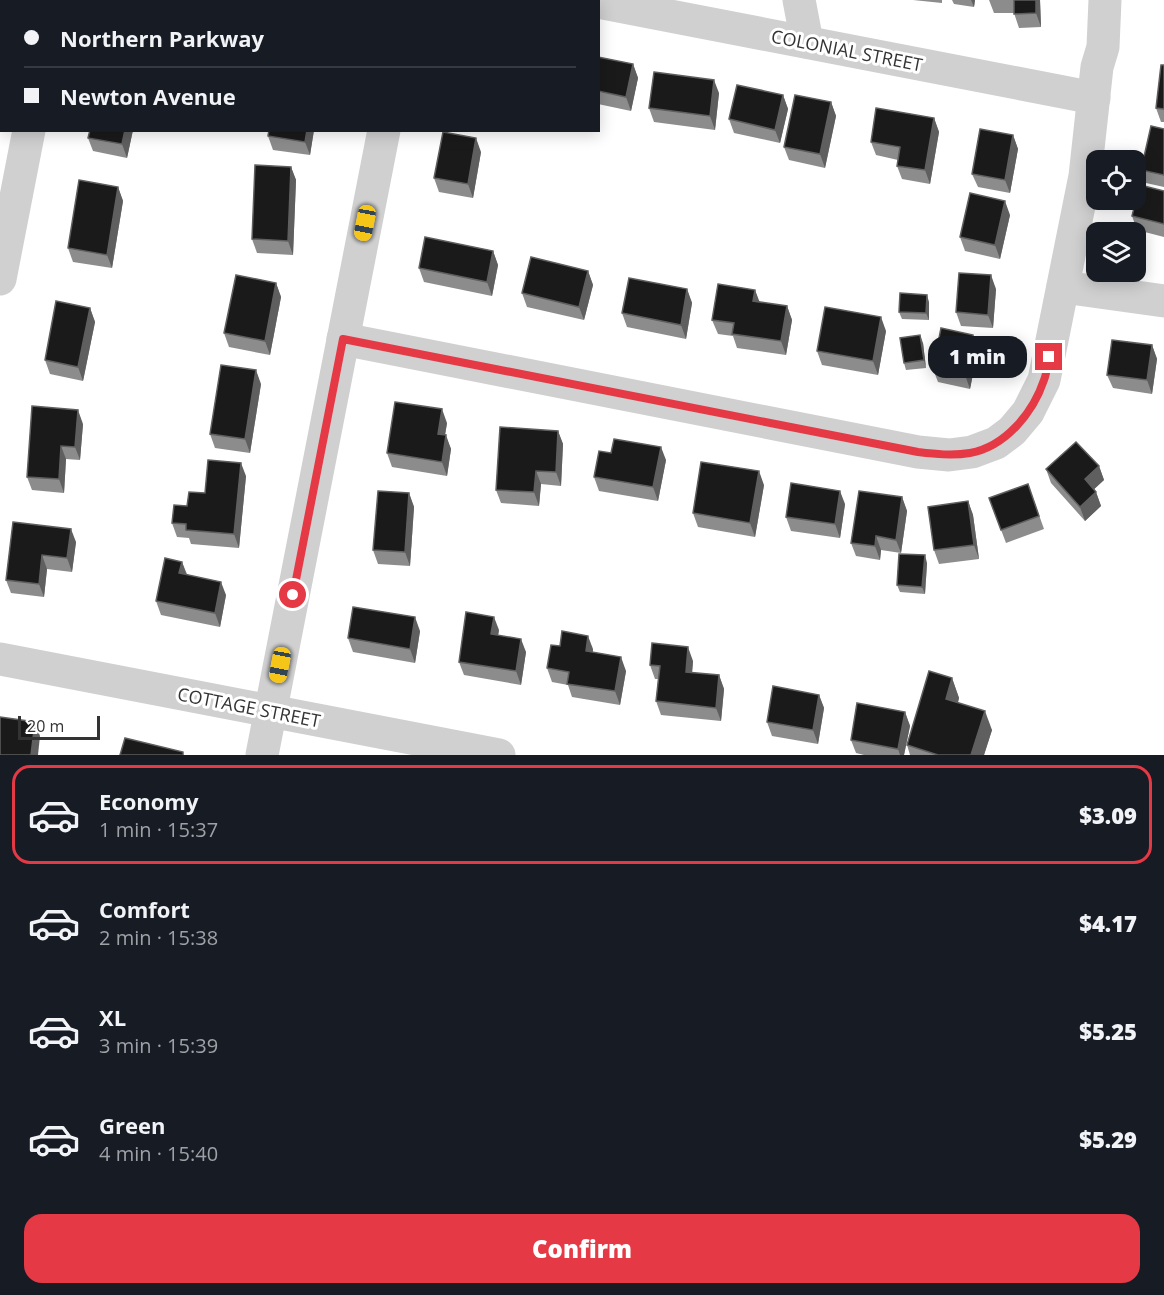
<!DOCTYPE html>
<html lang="en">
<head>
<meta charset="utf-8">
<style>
  :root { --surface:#171b24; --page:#242831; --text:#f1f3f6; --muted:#9ea1a6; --line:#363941; --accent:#e63946 }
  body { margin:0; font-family:"Open Sans",sans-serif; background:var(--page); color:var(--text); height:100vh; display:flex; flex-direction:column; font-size:22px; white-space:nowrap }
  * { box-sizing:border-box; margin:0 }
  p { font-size:20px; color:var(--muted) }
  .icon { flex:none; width:33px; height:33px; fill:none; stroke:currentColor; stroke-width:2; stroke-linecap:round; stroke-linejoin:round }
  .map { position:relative; height:755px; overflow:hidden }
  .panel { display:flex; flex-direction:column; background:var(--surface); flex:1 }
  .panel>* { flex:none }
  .guide { position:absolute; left:0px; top:0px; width:600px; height:132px; box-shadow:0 3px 15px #0003; display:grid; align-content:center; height:132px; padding:0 24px; background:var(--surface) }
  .buttons { position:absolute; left:1086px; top:150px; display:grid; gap:12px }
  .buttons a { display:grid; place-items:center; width:60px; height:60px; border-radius:12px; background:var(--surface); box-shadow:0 3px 15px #0003; font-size:30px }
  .scale { position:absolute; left:18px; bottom:15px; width:82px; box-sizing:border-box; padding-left:6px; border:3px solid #333; border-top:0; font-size:16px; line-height:21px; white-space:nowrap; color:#333; -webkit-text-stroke:4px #fff; paint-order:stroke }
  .end { position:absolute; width:27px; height:27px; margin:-14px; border:8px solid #e63946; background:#fff; box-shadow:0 0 0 3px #fff }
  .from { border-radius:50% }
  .bubble { position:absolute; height:42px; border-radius:18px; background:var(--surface); box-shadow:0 3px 15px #0003; font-size:20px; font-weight:800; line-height:42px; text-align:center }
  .car { position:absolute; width:18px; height:36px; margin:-18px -9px; border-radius:8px; box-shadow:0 0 4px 2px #0007; background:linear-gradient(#f5c518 24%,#345 0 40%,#f5c518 0 76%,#345 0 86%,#f5c518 0) }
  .guide b { display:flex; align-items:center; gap:21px; height:57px; font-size:22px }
  .guide b+b { border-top:2px solid var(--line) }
  .guide i { width:15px; height:15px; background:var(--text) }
  ul { padding:10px 0 0; list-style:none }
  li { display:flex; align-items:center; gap:18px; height:99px; margin:0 12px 9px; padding:0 12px; border:3px solid transparent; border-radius:18px }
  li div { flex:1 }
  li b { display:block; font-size:22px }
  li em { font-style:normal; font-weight:800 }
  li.active { border-color:var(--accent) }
  li>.icon { width:54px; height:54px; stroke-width:1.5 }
  .primary-button { display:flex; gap:12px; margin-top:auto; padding:12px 24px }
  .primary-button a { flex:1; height:69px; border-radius:18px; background:var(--accent); color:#fff; font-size:24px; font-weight:800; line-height:69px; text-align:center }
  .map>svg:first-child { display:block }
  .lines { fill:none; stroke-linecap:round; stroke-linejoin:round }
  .street { stroke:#d0d0d0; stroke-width:33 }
  .wall { fill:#8c8c8c }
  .shaded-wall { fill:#5f5f5f }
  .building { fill:#1a1a1a; stroke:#5f5f5f; stroke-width:1.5 }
  .route { stroke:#e63946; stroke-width:8 }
  .labels { text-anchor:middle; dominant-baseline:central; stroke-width:6; stroke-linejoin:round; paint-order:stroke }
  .street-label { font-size:18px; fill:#333; stroke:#fff }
</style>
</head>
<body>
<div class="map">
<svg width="1164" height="755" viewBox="0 0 1164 755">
  <rect width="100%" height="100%" fill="#fff"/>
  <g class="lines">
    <!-- street -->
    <g class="street">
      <polyline points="799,0 807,42"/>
      <polyline points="54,2 54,0"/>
      <polyline points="405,2 406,0"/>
      <polyline points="598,2 1094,98"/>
      <polyline points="0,279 29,130"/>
      <polyline points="1063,287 1164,301"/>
      <polyline points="343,339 918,452 949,455 972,452 996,443 1012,431 1028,412 1044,380 1085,176 1097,67 1103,47 1105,0"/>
      <polyline points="0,659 499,755"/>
      <polyline points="262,755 384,130"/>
    </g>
  </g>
  <!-- wall -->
  <g class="wall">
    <polygon points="913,0 942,0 942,3"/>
    <polygon points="952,0 975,0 974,7 954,4"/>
    <polygon points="989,0 1040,0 1041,27 1019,28 1014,13 994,13"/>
    <polygon points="598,57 633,64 638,78 631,111 598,104"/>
    <polygon points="1164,65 1164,122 1161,122 1156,108"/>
    <polygon points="719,93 715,130 654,122 649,108"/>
    <polygon points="783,95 788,109 780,143 734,133 729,119"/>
    <polygon points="831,102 836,116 825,168 789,160 784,147"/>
    <polygon points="934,118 939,132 930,184 902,179 897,166 898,160 876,155 871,142"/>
    <polygon points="1164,129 1164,187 1146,183 1141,170"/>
    <polygon points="90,130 133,130 127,158 93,151 88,138"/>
    <polygon points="314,130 310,155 273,150 268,136"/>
    <polygon points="1013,135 1018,149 1010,193 978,187 972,174"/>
    <polygon points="481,152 473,198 439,192 434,178"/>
    <polygon points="291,167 296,180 293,255 257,253 252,239"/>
    <polygon points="118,187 123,201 112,268 73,262 68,248"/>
    <polygon points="1164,191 1164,237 1137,230 1132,216"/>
    <polygon points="1010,215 1000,259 965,251 960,237"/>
    <polygon points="493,251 498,265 492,296 424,282 419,268"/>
    <polygon points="588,271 593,285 584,320 527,307 522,293"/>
    <polygon points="276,283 281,297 270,355 229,347 224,333"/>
    <polygon points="687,289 692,303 686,339 627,327 622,313"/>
    <polygon points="996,289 993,328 961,326 956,312"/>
    <polygon points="755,290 759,302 787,306 792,320 786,355 737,348 733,336 718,334 712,320"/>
    <polygon points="929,302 929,320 902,319 899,312"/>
    <polygon points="90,308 95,322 83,381 50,374 45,360"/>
    <polygon points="886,331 878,375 822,365 817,351"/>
    <polygon points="973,335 978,349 970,389 938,382 933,369"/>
    <polygon points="923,343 926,368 906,370 904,363"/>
    <polygon points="1152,345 1157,359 1152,394 1113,388 1107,375"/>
    <polygon points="261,384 250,453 215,448 210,434"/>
    <polygon points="447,423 445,435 451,449 447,476 392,467 387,453"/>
    <polygon points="83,424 80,460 66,459 64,493 32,490 27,477"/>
    <polygon points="558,431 563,444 561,486 541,484 539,506 501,503 496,490"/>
    <polygon points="611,453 666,460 658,501 599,491 594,477"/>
    <polygon points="1099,466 1104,480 1094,489 1096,492 1101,506 1085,521 1051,483 1046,469"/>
    <polygon points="246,476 239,548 191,544 189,538 177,537 172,523 187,506"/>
    <polygon points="1028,484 1044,529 1006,543 989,498"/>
    <polygon points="764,485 755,537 698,527 693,513"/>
    <polygon points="409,493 414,507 410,566 378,564 373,550"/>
    <polygon points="902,497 907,511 901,553 881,550 880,560 856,556 851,543"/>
    <polygon points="968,501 973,515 979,559 939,564 934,550"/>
    <polygon points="845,504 840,538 791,531 786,517"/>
    <polygon points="13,522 76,542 72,572 47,569 44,597 11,593 6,580"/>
    <polygon points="182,562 187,574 226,595 220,627 161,615 156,601"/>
    <polygon points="927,563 925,594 900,592 897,585"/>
    <polygon points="499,630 498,635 526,652 521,685 464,675 459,662"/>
    <polygon points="420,631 415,663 353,652 348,638"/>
    <polygon points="560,646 593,649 593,653 626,671 620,705 572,697 568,685 552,682 547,668"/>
    <polygon points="693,661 692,673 719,675 724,689 721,721 661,715 656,701 658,679 655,679 650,665"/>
    <polygon points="952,678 959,698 958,703 992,730 984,755 910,755 907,745"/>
    <polygon points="819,695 824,708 818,744 772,736 767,722"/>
    <polygon points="905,712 910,726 904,755 864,755 856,753 851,740"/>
  </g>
  <!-- shaded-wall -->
  <g class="shaded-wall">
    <polygon points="971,0 975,0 974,7"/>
    <polygon points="1036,0 1040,0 1041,27 1036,13"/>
    <polygon points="633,64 638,78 631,111 626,97"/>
    <polygon points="714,80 719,93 715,130 710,116"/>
    <polygon points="783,95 788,109 780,143 775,130"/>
    <polygon points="831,102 836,116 825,168 820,154"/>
    <polygon points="934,118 939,132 930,184 925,170"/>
    <polygon points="125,130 133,130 127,158 122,144"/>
    <polygon points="307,130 314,130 310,155 305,142"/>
    <polygon points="1013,135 1018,149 1010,193 1005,180"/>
    <polygon points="476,138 481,152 473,198 468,184"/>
    <polygon points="291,167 296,180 293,255 288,241"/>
    <polygon points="118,187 123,201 112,268 107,255"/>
    <polygon points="1005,201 1010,215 1000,259 995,245"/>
    <polygon points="493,251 498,265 492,296 487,282"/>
    <polygon points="588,271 593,285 584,320 579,307"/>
    <polygon points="991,275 996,289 993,328 988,315"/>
    <polygon points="276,283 281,297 270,355 265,341"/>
    <polygon points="687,289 692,303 686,339 681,325"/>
    <polygon points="755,290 760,303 753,301"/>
    <polygon points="927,295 929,302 929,320 926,313"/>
    <polygon points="787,306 792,320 786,355 781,341"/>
    <polygon points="90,308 95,322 83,381 78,367"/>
    <polygon points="881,317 886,331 878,375 873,361"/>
    <polygon points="920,335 923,343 926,368 924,360"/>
    <polygon points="973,335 978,349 970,389 965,375"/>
    <polygon points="1152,345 1157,359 1152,394 1147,380"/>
    <polygon points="256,370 261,384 250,453 245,439"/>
    <polygon points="442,409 447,423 443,447 438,434"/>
    <polygon points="78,410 83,424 80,460 75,447"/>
    <polygon points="558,431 563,444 561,486 556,472"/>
    <polygon points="446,435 451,449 447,476 442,462"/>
    <polygon points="61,446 66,459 64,493 59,479"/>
    <polygon points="661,447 666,460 658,501 653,487"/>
    <polygon points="241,463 246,476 239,548 234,534"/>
    <polygon points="1099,466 1104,480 1090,493 1085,479"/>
    <polygon points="536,471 541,484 539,506 534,492"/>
    <polygon points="759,471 764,485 755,537 750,523"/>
    <polygon points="840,491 845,504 840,538 835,524"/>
    <polygon points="1096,492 1101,506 1085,521 1080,507"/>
    <polygon points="409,493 414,507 410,566 405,552"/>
    <polygon points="902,497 907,511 901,553 896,540"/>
    <polygon points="968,501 973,515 979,559 974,545"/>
    <polygon points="71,529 76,542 72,572 67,558"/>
    <polygon points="876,536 881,550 880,560 875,546"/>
    <polygon points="42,555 47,569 44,597 39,584"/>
    <polygon points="925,555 927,563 925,594 922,587"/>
    <polygon points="182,562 187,576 179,573"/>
    <polygon points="221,582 226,595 220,627 215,613"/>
    <polygon points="415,617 420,631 415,663 410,649"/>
    <polygon points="494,617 499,630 496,647 491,634"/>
    <polygon points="588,636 593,649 591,665 586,651"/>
    <polygon points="521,639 526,652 521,685 516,671"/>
    <polygon points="688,647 693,661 691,686 686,672"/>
    <polygon points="621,657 626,671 620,705 615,691"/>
    <polygon points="719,675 724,689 721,721 716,708"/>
    <polygon points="952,678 959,698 953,719 946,699"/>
    <polygon points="819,695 824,708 818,744 813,730"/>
    <polygon points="985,711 992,730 984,755 971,755"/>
    <polygon points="905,712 910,726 904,755 900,755 898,749"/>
    <polygon points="35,722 40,736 38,755 31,755"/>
  </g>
  <!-- building -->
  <g class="building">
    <rect x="116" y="0" width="59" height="2"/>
    <polygon points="270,0 294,0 300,2 269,2"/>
    <polygon points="1014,0 1036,0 1036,13 1014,14"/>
    <polygon points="598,57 633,64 626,97 598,91"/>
    <polygon points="1161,65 1164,65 1164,109 1156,108"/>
    <polygon points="654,72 714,80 710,116 649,108"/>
    <polygon points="737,85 783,95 775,130 729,119"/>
    <polygon points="795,95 831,102 820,154 784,147"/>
    <polygon points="876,108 934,118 925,170 897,166 900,147 871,142"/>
    <polygon points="1151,126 1164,129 1164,175 1141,170"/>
    <polygon points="980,129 1013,135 1005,180 972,174"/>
    <polygon points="90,130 125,130 122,144 88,138"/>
    <polygon points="269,130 307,130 305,142 268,136"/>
    <polygon points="443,132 476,138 468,184 434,178"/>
    <polygon points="255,165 291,167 288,241 252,239"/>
    <polygon points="79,180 118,187 107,255 68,248"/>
    <polygon points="1140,185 1164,191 1164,224 1132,216"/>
    <polygon points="970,193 1005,201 995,245 960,237"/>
    <polygon points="425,237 493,251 487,282 419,268"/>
    <polygon points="531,257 588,271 579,307 522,293"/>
    <polygon points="959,273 991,275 988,315 956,312"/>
    <polygon points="236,275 276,283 265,341 224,333"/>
    <polygon points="629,278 687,289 681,325 622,313"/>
    <polygon points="718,284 755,290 753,301 787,306 781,341 732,334 734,323 712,320"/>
    <polygon points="900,293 927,295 926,313 899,312"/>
    <polygon points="56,301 90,308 78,367 45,360"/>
    <polygon points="825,307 881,317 873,361 817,351"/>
    <polygon points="941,328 973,335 965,375 933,369"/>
    <polygon points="920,335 924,360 904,363 900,338"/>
    <polygon points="1112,340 1152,345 1147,380 1107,375"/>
    <polygon points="221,365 256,370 245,439 210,434"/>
    <polygon points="395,402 442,409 438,434 446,435 442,462 387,453"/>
    <polygon points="32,406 78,410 75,447 61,446 59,479 27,477"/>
    <polygon points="500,427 558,431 556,472 536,471 534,492 496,490"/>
    <polygon points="614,439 661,447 653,487 594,477 599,451 611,453"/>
    <polygon points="1076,442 1099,466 1085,479 1096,492 1080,507 1046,469"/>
    <polygon points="208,460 241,463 234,534 186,530 186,524 172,523 174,505 187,506 189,492 205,493"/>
    <polygon points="701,462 759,471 750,523 693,513"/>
    <polygon points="791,483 840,491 835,524 786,517"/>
    <polygon points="1028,484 1039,516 1001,530 989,498"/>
    <polygon points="378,491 409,493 405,552 373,550"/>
    <polygon points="859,491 902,497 896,540 876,536 875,546 851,543"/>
    <polygon points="968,501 974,545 934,550 928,507"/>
    <polygon points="13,522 71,529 67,558 42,555 39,584 6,580"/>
    <polygon points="899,554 925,555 922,587 897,585"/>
    <polygon points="165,558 182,562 179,573 221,582 215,613 156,601"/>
    <polygon points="353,607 415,617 410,649 348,638"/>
    <polygon points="466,612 494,617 491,634 521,639 516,671 459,662"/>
    <polygon points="562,631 588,636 586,651 621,657 615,691 567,684 569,672 547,668 551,645 560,646"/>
    <polygon points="652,643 688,647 686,672 719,675 716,708 656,701 660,666 650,665"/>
    <polygon points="929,671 952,678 946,699 985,711 971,755 938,755 907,745"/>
    <polygon points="773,686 819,695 813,730 767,722"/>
    <polygon points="857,703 905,712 898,749 851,740"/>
    <polygon points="0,717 35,722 31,755 0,755"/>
    <polygon points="125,738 183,752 183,755 120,755"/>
  </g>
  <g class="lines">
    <!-- route -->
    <path class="route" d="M293 595 343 339 918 452C935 454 952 456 970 453 1005 447 1033 413 1044 380 1047 373 1047 365 1049 357"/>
  </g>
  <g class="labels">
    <!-- street labels -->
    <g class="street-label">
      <text transform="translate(847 50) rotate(11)">COLONIAL STREET</text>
      <text transform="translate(249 707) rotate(11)">COTTAGE STREET</text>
    </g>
  </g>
</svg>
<div class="buttons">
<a><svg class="icon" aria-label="locate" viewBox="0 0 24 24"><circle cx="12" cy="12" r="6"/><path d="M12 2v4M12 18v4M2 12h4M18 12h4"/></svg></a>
<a><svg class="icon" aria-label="layers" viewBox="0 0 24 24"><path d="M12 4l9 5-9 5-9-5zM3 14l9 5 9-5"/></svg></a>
</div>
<div class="scale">20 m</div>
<i class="end from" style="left:293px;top:595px"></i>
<i class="end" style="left:1049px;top:357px"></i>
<div class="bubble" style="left:928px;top:336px;width:99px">1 min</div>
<i class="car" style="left:365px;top:223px;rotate:191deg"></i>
<i class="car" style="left:280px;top:665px;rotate:191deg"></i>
<div class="guide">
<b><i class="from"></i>Northern Parkway</b>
<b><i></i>Newton Avenue</b>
</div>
</div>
<section class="panel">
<ul>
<li class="active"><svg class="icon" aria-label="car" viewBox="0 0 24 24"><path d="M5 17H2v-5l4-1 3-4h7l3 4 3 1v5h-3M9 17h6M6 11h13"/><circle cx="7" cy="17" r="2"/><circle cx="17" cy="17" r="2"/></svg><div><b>Economy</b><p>1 min · 15:37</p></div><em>$3.09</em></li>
<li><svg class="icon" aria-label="car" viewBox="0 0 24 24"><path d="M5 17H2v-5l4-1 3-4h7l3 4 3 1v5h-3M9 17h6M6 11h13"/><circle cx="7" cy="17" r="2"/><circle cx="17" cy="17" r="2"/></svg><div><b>Comfort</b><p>2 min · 15:38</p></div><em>$4.17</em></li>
<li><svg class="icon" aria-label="car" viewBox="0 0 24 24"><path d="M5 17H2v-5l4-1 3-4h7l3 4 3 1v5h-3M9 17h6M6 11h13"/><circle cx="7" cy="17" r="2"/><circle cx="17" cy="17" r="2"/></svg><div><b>XL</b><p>3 min · 15:39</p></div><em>$5.25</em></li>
<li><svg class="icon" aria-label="car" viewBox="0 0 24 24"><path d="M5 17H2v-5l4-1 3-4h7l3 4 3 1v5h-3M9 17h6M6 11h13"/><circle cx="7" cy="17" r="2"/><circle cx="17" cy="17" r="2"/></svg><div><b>Green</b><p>4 min · 15:40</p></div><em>$5.29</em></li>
</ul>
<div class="primary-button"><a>Confirm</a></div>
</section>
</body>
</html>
